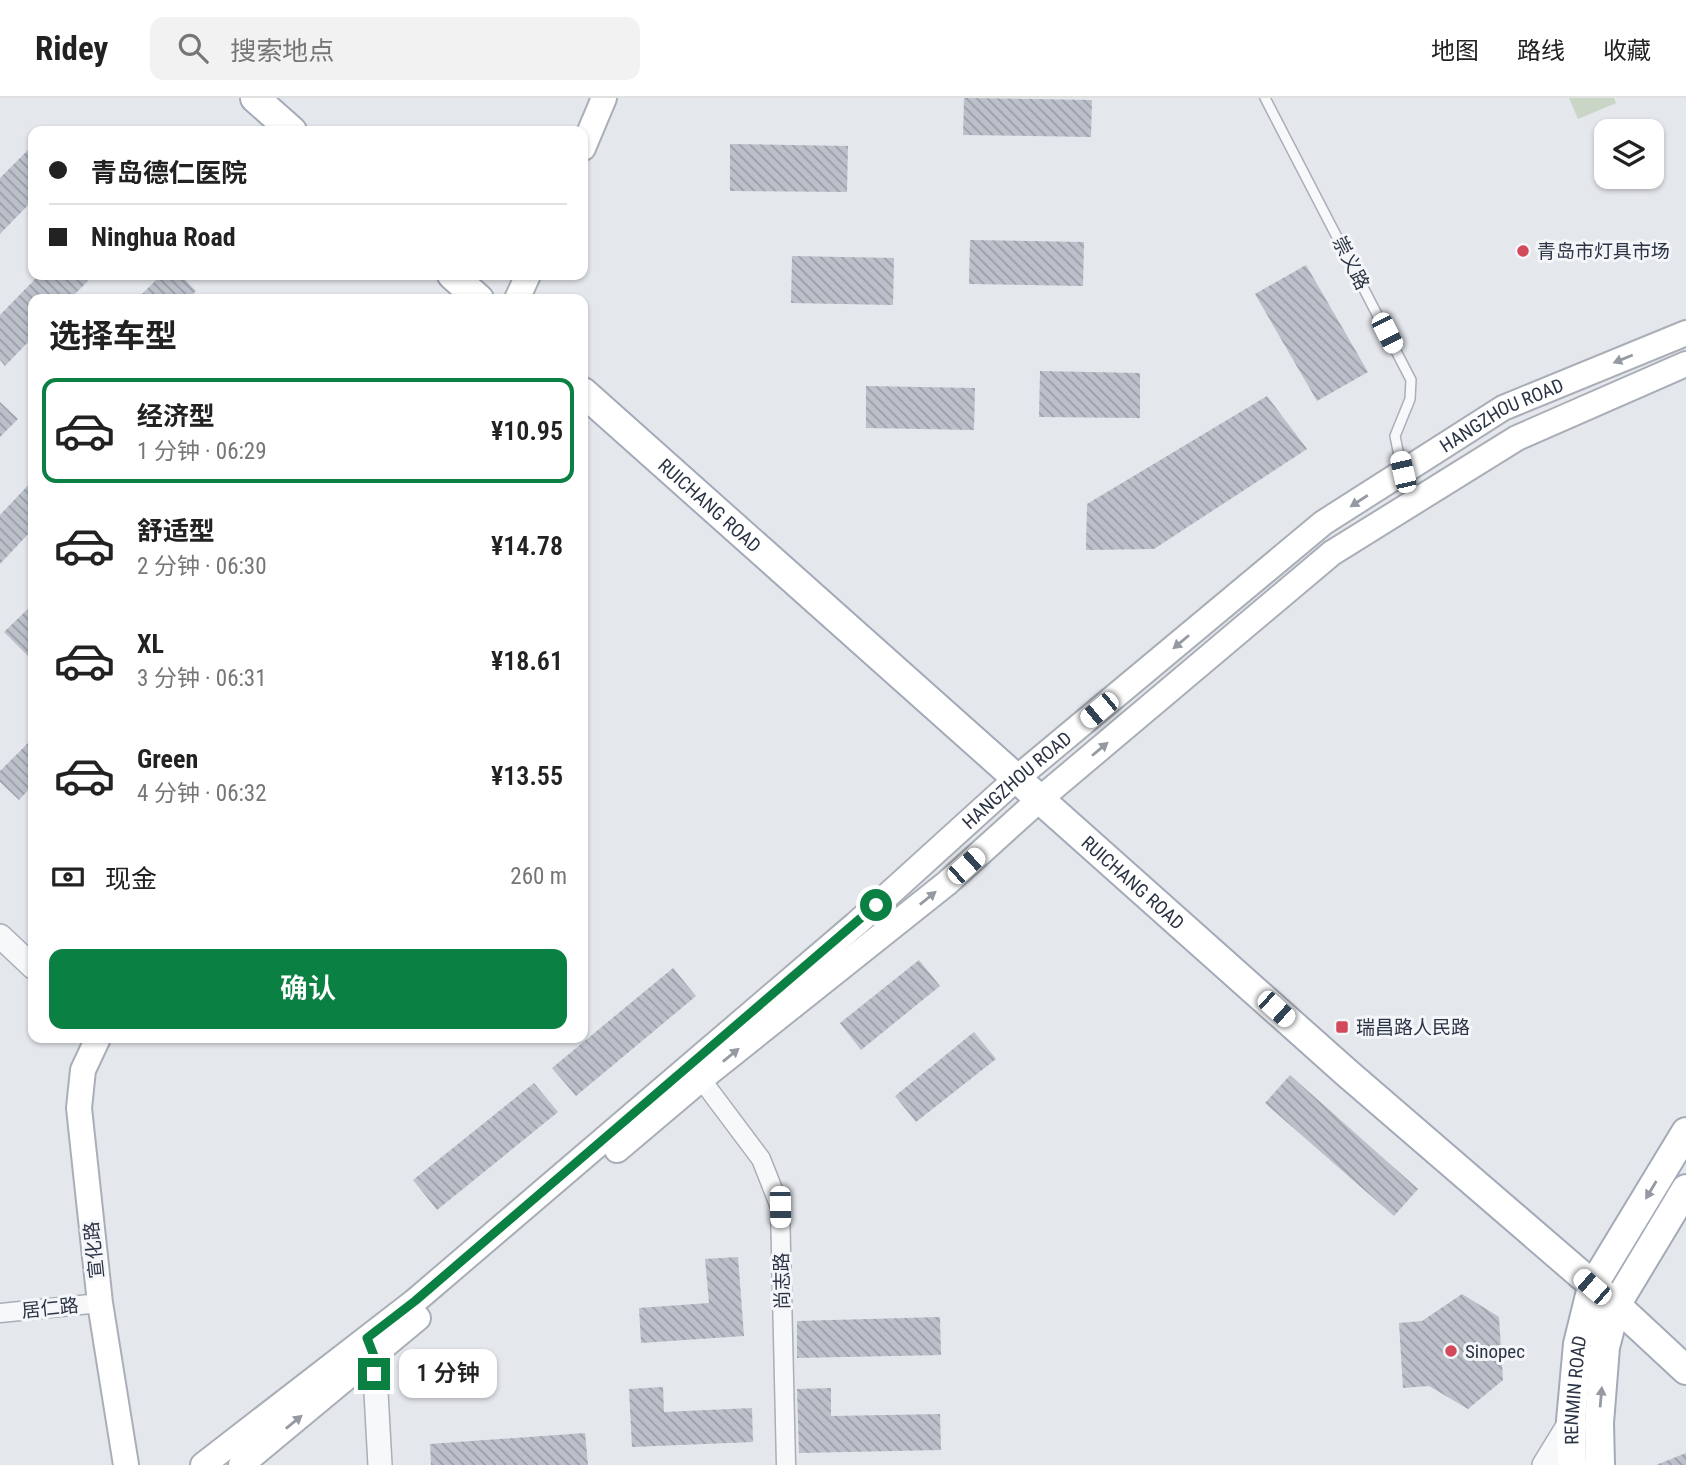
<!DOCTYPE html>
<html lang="zh">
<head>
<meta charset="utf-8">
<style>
  :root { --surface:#fff; --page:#f2f2f2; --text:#222; --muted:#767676; --line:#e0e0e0; --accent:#0b8043 }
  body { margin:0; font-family:"Roboto Condensed","Noto Sans SC",sans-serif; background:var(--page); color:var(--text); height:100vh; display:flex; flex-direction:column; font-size:26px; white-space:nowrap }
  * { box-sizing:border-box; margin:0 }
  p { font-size:23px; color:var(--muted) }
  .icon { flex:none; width:38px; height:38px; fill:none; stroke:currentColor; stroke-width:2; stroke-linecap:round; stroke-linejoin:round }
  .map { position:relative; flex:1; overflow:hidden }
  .details { position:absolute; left:28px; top:196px; width:560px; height:749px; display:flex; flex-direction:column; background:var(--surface); border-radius:14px; box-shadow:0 2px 5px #0004 }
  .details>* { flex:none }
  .guide { position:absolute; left:28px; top:28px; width:560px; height:154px; border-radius:14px; box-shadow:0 2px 5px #0004; display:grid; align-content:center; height:154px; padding:0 21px; background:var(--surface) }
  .fabs { position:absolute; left:1594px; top:21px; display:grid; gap:14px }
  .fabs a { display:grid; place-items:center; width:70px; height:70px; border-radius:14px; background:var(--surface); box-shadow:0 2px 5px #0004; font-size:35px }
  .end { position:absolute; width:32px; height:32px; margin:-16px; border:9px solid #0b8043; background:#fff; box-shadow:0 0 0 4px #fff }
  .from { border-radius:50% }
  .bubble { position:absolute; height:49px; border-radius:14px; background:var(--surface); box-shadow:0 2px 5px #0004; font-size:23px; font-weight:600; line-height:49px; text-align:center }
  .car { position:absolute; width:21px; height:42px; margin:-21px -10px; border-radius:9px; box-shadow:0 0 5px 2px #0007; background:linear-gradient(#fff 24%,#345 0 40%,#fff 0 76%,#345 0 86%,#fff 0) }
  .guide b { display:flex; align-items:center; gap:24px; height:66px; font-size:26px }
  .guide b+b { border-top:2px solid var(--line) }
  .guide i { width:18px; height:18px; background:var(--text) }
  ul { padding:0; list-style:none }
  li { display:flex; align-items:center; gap:21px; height:105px; margin:0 14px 10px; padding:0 7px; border:4px solid transparent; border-radius:14px }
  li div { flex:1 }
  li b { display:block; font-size:26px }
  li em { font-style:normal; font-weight:600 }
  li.current { border-color:var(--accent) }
  li>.icon { width:63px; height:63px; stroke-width:1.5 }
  h2 { padding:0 21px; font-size:32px; line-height:84px }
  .pay { display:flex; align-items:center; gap:18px; height:77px; padding:0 21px; font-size:26px }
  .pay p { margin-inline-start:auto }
  .action { display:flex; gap:14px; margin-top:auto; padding:14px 21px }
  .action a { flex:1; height:80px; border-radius:14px; background:var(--accent); color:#fff; font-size:28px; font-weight:600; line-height:80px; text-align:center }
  header { display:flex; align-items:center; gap:42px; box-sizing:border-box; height:98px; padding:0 35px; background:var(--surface); border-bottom:2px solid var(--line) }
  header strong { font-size:33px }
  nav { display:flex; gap:38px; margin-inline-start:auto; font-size:24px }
  .search { width:490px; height:63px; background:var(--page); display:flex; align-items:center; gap:18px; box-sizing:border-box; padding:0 24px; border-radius:14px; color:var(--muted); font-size:26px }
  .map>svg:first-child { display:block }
  .green { fill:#c9d6c5 }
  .building { fill:url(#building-back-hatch) }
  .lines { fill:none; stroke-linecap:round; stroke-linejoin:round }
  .service-casing { stroke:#a9aeb7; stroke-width:12 }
  .minor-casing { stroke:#a9aeb7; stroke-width:21 }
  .tertiary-casing { stroke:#a9aeb7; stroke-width:26 }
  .secondary-casing { stroke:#a9aeb7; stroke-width:28 }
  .primary-casing { stroke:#a3abb8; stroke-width:32 }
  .service { stroke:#f7f8fa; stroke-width:9 }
  .minor { stroke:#f7f8fa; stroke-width:18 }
  .tertiary { stroke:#f7f8fa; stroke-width:23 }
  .secondary { stroke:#fff; stroke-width:24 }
  .primary { stroke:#fff; stroke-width:28 }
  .oneway { fill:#959aa2 }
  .route { stroke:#0b8043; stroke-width:9 }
  .poi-dot { fill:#d1495b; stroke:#f4f6f9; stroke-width:2.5 }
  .labels { text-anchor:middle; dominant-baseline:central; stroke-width:6; stroke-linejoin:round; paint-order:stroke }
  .poi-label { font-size:19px; fill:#2b3445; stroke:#f4f6f9; text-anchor:start }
  .street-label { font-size:19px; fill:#2b3445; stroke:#f4f6f9 }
</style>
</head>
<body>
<header>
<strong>Ridey</strong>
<div class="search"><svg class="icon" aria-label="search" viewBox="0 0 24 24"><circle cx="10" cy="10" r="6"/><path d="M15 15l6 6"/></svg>搜索地点</div>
<nav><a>地图</a><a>路线</a><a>收藏</a></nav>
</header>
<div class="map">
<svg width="1686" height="1367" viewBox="0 0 1686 1367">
  <defs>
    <pattern id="building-back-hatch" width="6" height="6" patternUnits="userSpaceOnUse" patternTransform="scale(1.75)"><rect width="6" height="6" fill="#bbc0ca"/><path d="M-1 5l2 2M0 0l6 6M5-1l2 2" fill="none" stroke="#989da6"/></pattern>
  </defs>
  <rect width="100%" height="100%" fill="#e4e7ec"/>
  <!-- green -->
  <polygon class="green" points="1569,0 1614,0 1616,5 1578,21"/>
  <!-- building -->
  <g class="building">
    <polygon points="964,0 1092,2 1091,39 963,37"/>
    <polygon points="730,46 848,48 847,94 730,93"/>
    <polygon points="30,50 33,53 33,102 0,136 0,80"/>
    <polygon points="970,142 1084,144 1083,188 969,186"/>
    <polygon points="792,158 894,160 893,207 791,205"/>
    <polygon points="1306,167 1368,274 1317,303 1255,196"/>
    <polygon points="39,177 81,177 88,183 70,201 33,201 33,239 5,268 0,262 0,217"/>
    <polygon points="161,177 180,177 196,193 188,201 137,201"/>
    <polygon points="1040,273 1140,275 1140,320 1039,319"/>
    <polygon points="866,288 975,290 974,332 866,330"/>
    <polygon points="1267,298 1307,351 1154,451 1086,452 1087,406"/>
    <polygon points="0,304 18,321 0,339"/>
    <polygon points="33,382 33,431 0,466 0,417"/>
    <polygon points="33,506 33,559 31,561 4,534"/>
    <polygon points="33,640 33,687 19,702 0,684 0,673"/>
    <polygon points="919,862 940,888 861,952 840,925"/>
    <polygon points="673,870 696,898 576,998 552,970"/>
    <polygon points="974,934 996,961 916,1024 895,998"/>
    <polygon points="1290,977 1418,1091 1394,1118 1265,1005"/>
    <polygon points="534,985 558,1014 437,1112 413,1082"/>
    <polygon points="738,1159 744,1238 641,1245 639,1210 709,1205 705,1161"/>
    <polygon points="1462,1196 1499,1219 1503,1282 1468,1311 1429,1288 1403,1290 1399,1225 1422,1223"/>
    <polygon points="940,1219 941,1257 797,1260 797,1223"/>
    <polygon points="663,1289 664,1314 752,1310 753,1344 632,1349 629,1291"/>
    <polygon points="831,1290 831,1318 940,1316 941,1352 799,1355 797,1291"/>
    <polygon points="585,1335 588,1367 431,1367 430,1346"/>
    <polygon points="1686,1355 1686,1367 1656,1367"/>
  </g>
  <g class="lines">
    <defs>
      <polyline id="service" points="1265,0 1411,282 1410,301 1395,338 1402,372"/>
      <g id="minor">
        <polyline points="701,981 761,1061 780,1109 786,1367"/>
        <polyline points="0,1215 100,1205"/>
      </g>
      <g id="tertiary">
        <polyline points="0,838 33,869"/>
        <polyline points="368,1242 374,1258 380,1367"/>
        <polyline points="1544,1367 1571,1323"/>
      </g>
      <g id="secondary">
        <polyline points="583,50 604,0"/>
        <polyline points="517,201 528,177"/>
        <polyline points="98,940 83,972 79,1010 100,1205 126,1367"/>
        <polyline points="617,1052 701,981 947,785 1040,701 1332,455 1517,340 1686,266"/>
        <path id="s1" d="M203 1367 415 1203 856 826 1017 680 1323 425 1503 310 1686 235"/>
        <polyline points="241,1367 418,1220"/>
      </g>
      <g id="primary">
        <polyline points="255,0 292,33"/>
        <polyline points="452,177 479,201"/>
        <path id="s2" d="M583 294 1347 975 1616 1207 1686 1272"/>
        <path id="s3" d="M1572 1367 1571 1323 1578 1246 1592 1189 1686 1034"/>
        <polyline points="1600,1367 1599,1325 1605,1249 1616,1207 1686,1091"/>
      </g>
    </defs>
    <!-- service casing -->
    <use href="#service" class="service-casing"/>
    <!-- minor casing -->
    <use href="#minor" class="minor-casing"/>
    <!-- tertiary casing -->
    <use href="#tertiary" class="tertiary-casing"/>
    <!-- secondary casing -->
    <use href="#secondary" class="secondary-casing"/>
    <!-- primary casing -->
    <use href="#primary" class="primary-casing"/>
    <!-- service -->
    <use href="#service" class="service"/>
    <!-- minor -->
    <use href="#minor" class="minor"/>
    <!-- tertiary -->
    <use href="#tertiary" class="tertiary"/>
    <!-- secondary -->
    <use href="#secondary" class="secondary"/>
    <!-- primary -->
    <use href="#primary" class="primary"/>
  </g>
  <!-- one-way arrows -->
  <defs><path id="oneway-solid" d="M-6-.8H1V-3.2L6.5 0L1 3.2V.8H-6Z" transform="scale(1.75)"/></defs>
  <g class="oneway">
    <use href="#oneway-solid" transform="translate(1623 261) rotate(158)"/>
    <use href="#oneway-solid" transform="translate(1359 403) rotate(147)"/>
    <use href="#oneway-solid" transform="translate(1181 544) rotate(140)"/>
    <use href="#oneway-solid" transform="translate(1100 651) rotate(-40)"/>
    <use href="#oneway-solid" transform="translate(928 800) rotate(-39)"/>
    <use href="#oneway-solid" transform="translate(731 957) rotate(-39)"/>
    <use href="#oneway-solid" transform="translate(1651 1092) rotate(121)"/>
    <use href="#oneway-solid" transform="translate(1601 1299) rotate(-85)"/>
    <use href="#oneway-solid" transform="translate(294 1324) rotate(-39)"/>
  </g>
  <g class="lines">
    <!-- route -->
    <polyline class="route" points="374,1276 374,1258 367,1240 415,1203 876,807"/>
  </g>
  <!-- markers -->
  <g class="poi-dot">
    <circle cx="1523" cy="153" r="7"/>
    <rect x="1335" y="922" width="14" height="14" rx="3.5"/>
    <circle cx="1451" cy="1253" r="7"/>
  </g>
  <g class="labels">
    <!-- poi labels -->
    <g class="poi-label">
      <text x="1537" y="153">青岛市灯具市场</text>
      <text x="1356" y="929">瑞昌路人民路</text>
      <text x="1465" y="1253">Sinopec</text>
    </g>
    <!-- street labels -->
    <g class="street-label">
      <text transform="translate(1351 165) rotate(63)">崇义路</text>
      <text stroke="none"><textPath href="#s1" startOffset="1673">HANGZHOU ROAD</textPath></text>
      <text stroke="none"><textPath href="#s2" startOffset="170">RUICHANG ROAD</textPath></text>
      <text stroke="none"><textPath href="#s1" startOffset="1064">HANGZHOU ROAD</textPath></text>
      <text stroke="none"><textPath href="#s2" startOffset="737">RUICHANG ROAD</textPath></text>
      <text transform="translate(94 1152) rotate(-96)">宣化路</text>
      <text transform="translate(782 1183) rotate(-91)">尚志路</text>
      <text transform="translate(50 1210) rotate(-6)">居仁路</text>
      <text stroke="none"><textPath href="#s3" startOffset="75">RENMIN ROAD</textPath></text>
    </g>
  </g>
</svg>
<div class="fabs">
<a><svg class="icon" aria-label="layers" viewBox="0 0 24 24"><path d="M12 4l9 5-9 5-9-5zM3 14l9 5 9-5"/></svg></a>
</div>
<i class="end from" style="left:876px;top:807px"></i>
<i class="end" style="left:374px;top:1276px"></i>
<div class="bubble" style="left:399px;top:1251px;width:98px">1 分钟</div>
<i class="car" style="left:1387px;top:235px;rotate:153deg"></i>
<i class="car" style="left:1403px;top:374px;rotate:347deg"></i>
<i class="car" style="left:1099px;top:612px;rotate:230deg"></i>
<i class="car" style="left:966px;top:768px;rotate:48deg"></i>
<i class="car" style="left:1276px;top:911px;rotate:132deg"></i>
<i class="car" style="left:780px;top:1109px;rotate:179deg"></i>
<i class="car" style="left:1592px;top:1189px;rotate:311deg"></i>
<div class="guide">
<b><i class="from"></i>青岛德仁医院</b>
<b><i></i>Ninghua Road</b>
</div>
<section class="details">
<h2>选择车型</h2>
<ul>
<li class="current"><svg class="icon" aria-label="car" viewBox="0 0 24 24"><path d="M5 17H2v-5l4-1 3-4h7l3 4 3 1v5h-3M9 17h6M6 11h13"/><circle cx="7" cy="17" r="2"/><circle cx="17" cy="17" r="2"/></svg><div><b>经济型</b><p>1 分钟 · 06:29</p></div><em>¥10.95</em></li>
<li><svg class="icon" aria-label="car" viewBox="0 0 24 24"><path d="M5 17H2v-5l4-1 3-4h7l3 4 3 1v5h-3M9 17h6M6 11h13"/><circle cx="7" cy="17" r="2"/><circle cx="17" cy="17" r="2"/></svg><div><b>舒适型</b><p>2 分钟 · 06:30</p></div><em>¥14.78</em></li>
<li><svg class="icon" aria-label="car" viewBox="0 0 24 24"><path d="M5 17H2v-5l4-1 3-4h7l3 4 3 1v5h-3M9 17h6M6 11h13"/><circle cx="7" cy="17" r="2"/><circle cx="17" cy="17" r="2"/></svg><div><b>XL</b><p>3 分钟 · 06:31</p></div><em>¥18.61</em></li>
<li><svg class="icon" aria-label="car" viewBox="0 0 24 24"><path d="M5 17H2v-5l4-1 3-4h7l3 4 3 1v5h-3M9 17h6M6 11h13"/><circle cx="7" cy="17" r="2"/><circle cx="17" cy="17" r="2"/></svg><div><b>Green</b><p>4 分钟 · 06:32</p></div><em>¥13.55</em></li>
</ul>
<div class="pay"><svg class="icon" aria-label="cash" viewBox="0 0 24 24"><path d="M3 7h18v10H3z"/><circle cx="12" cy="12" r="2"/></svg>现金<p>260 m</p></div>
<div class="action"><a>确认</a></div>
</section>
</div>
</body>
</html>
